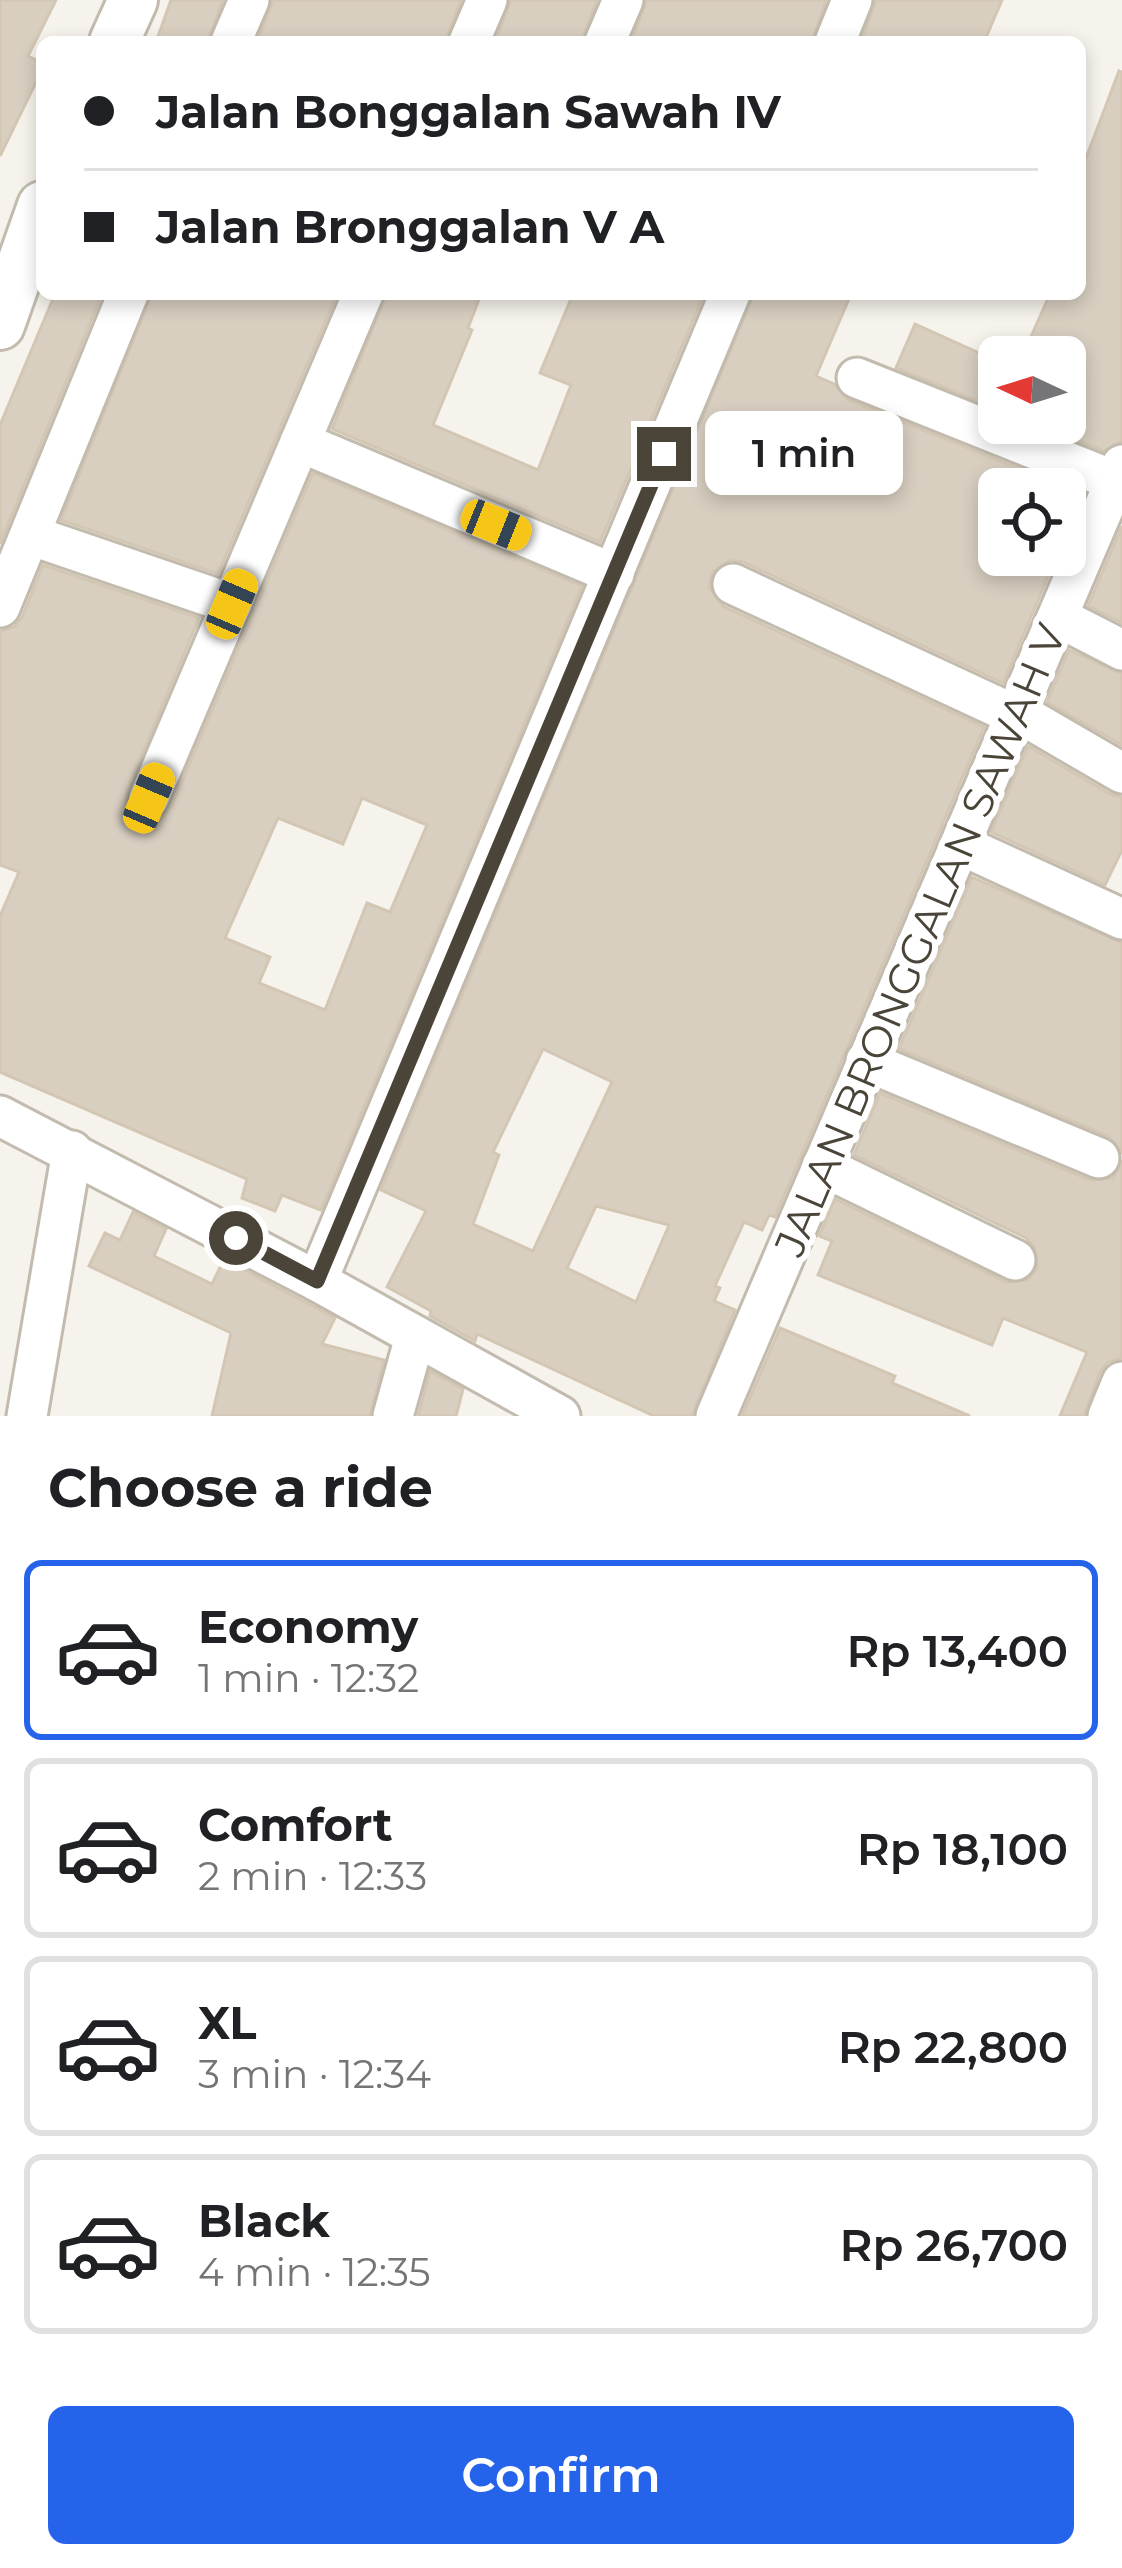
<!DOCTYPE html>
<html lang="en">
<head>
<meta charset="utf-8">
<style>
  :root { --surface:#fff; --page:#f2f2f2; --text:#202124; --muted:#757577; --line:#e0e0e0; --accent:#2563eb }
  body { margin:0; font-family:Montserrat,sans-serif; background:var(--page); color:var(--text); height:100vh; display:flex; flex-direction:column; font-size:45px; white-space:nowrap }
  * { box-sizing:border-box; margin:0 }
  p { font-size:39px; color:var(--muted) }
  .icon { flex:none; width:66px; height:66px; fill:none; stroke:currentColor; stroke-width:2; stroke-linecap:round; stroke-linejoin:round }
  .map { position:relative; height:1416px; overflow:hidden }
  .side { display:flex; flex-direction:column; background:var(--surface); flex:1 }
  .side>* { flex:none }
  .banner { position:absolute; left:36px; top:36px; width:1050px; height:264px; border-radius:18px; box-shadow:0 6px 18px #0003; display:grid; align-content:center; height:264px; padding:0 48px; background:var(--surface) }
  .needle { width:78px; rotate:274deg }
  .tools { position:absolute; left:978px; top:336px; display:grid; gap:24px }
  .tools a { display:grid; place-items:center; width:108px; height:108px; border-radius:18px; background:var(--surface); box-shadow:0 6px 18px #0003; font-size:60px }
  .end { position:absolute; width:54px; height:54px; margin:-27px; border:15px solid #4b4439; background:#fff; box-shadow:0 0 0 6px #fff }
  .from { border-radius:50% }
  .bubble { position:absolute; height:84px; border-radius:18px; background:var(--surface); box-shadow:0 6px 18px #0003; font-size:39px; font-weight:600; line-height:84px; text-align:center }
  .car { position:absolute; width:36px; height:72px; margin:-36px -18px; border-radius:15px; box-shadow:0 0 9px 3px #0007; background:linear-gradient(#f5c518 24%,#345 0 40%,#f5c518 0 76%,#345 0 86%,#f5c518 0) }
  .banner b { display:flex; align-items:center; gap:42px; height:114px; font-size:45px }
  .banner b+b { border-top:3px solid var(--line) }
  .banner i { width:30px; height:30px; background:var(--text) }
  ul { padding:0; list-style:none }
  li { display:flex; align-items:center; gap:36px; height:180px; margin:0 24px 18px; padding:0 24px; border:6px solid var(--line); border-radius:18px }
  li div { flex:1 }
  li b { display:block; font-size:45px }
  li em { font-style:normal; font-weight:600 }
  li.on { border-color:var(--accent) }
  li>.icon { width:108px; height:108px; stroke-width:1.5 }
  h2 { padding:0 48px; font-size:54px; line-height:144px }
  .button { display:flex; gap:24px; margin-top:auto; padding:24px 48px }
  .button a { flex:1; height:138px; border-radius:18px; background:var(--accent); color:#fff; font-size:48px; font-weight:600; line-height:138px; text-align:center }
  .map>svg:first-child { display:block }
  .building { fill:#d8cfc1; stroke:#d3c7b4; stroke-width:3; fill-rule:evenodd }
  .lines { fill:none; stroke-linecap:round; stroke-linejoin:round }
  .minor-casing { stroke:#c2bbae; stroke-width:45 }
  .tertiary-casing { stroke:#c2bbae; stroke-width:54 }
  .minor { stroke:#fff; stroke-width:39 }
  .tertiary { stroke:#fff; stroke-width:48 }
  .route { stroke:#4b4439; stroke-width:15 }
  .labels { text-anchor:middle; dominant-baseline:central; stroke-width:12; stroke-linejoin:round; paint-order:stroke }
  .street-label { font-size:42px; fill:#4b4439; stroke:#fff }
</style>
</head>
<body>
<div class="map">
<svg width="1122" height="1416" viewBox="0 0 1122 1416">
  <rect width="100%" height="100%" fill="#f6f3ec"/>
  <!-- building -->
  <g class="building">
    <polygon points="0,0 56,0 28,56 42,63 42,70 0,156"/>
    <polygon points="171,0 223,0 207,42 156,42"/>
    <polygon points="273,0 461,0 445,42 257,42"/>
    <polygon points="511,0 597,0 581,42 495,42"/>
    <polygon points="647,0 826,0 812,42 631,42"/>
    <polygon points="876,0 1002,0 984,42 861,42"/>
    <polygon points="1119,71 1122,72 1122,441 1104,451 1034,423 1065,423 1065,357 1022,357 1050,294 1080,294 1080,174"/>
    <polygon points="55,294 102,294 0,544 0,425"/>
    <polygon points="152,294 337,294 218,574 61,520"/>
    <polygon points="387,294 481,294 468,328 472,330 433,425 538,470 571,385 540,373 573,294 704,294 600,542 332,429"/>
    <path d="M754 294H851L816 376 834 384 848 400 1083 494 1065 537V489H999V555H1057L1003 683 743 562 730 560 712 573 709 587 723 606 984 727 775 1217 769 1215 762 1230 744 1222 715 1286 720 1288 714 1301 735 1310 692 1416H654L477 1334 475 1341 430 1316 431 1311 387 1287 426 1211 381 1190ZM543 1049 612 1082 533 1251 473 1224 499 1155 493 1152ZM596 1206 669 1225 636 1302 567 1268Z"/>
    <polygon points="915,324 999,362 999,381 988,405 896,368"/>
    <path d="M313 473 582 586 321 1210 282 1195 275 1211 242 1198 247 1179 0 1072V916L19 872 0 865V631L14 627 22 617 43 565 199 618 127 790 125 802 131 813 151 822 162 818 171 807ZM362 798 427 825 390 912 367 903 325 1010 259 983 270 957 225 938 278 818 343 844Z"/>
    <polygon points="1122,526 1122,623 1088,606"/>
    <polygon points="1069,650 1122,674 1122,745 1047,702"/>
    <polygon points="1028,746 1110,794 1122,797 1122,850 1105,885 991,832"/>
    <polygon points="972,877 1122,943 1122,1153 1108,1136 899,1049"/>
    <polygon points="880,1093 1090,1180 1113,1178 1122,1162 1122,1358 1108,1362 1100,1372 1084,1416 1060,1416 1087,1352 1003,1318 992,1345 818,1275 832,1241 819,1236 835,1199 1006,1282 1027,1280 1037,1269 1035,1248 1026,1238 854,1155"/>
    <polygon points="133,1212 166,1229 154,1256 212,1284 224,1259 335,1318 322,1344 384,1360 370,1416 212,1416 231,1333 89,1266 105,1233 120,1240"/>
    <polygon points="780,1328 895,1376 892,1383 970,1416 742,1416"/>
    <polygon points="430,1371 463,1389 456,1416 418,1416"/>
  </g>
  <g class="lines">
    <defs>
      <g id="minor">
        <polyline points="231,42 249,0"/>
        <polyline points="469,42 487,0"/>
        <polyline points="605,42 623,0"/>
        <polyline points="835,42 852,0"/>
        <polyline points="857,378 1115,481"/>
        <polyline points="300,442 614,574"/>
        <polyline points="30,535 232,604"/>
        <polyline points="733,584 1017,716"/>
        <polyline points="0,607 128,294"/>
        <polyline points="1058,617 1122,650"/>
        <polyline points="1019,713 1122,773"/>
        <polyline points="149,798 363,294"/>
        <polyline points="961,845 1122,919"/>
        <polyline points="866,1061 1099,1158"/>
        <polyline points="0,1116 317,1281 560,1416"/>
        <polyline points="822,1166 1015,1260"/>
        <polyline points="317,1281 730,294"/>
        <polyline points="27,1416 72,1151"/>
        <polyline points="393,1416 415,1337"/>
        <polyline points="716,1416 1122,465"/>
        <polyline points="1108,1416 1122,1382"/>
      </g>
      <g id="tertiary">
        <polyline points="114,42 133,0"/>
        <polyline points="0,325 42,206"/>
      </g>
    </defs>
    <!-- minor casing -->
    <use href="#minor" class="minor-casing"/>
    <!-- tertiary casing -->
    <use href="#tertiary" class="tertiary-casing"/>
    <!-- minor -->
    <use href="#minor" class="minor"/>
    <!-- tertiary -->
    <use href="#tertiary" class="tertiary"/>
  </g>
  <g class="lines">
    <!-- route -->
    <polyline class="route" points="236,1238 317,1281 664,454"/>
  </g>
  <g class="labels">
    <!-- street labels -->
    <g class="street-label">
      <text transform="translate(920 940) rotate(-67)">JALAN BRONGGALAN SAWAH V</text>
    </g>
  </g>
</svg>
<div class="tools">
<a><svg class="needle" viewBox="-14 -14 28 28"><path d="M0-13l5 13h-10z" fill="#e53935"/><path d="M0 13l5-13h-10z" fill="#757577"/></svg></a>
<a><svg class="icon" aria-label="locate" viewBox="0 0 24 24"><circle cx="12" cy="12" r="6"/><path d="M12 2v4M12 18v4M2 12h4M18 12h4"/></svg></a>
</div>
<i class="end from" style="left:236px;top:1238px"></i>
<i class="end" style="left:664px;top:454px"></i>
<div class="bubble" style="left:705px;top:411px;width:198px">1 min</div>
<i class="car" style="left:496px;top:525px;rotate:112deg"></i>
<i class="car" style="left:232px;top:604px;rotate:23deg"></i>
<i class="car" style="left:149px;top:798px;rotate:23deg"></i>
<div class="banner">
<b><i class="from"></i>Jalan Bonggalan Sawah IV</b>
<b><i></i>Jalan Bronggalan V A</b>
</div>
</div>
<section class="side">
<h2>Choose a ride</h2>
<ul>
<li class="on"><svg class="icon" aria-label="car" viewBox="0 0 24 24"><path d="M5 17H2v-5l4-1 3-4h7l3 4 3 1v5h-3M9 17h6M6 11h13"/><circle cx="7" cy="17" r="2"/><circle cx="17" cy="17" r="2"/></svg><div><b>Economy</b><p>1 min · 12:32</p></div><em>Rp 13,400</em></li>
<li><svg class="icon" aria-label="car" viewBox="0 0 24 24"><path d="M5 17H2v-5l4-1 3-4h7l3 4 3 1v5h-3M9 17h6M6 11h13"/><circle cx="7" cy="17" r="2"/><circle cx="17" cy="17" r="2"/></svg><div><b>Comfort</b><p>2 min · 12:33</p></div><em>Rp 18,100</em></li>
<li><svg class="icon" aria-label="car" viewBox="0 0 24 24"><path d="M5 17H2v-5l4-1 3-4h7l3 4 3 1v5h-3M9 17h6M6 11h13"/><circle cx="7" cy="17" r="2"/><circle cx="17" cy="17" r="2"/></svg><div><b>XL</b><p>3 min · 12:34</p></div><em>Rp 22,800</em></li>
<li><svg class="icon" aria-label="car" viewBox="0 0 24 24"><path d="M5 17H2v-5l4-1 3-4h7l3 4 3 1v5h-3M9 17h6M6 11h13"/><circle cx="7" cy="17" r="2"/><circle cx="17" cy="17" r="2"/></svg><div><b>Black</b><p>4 min · 12:35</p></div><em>Rp 26,700</em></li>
</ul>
<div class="button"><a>Confirm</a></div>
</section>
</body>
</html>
